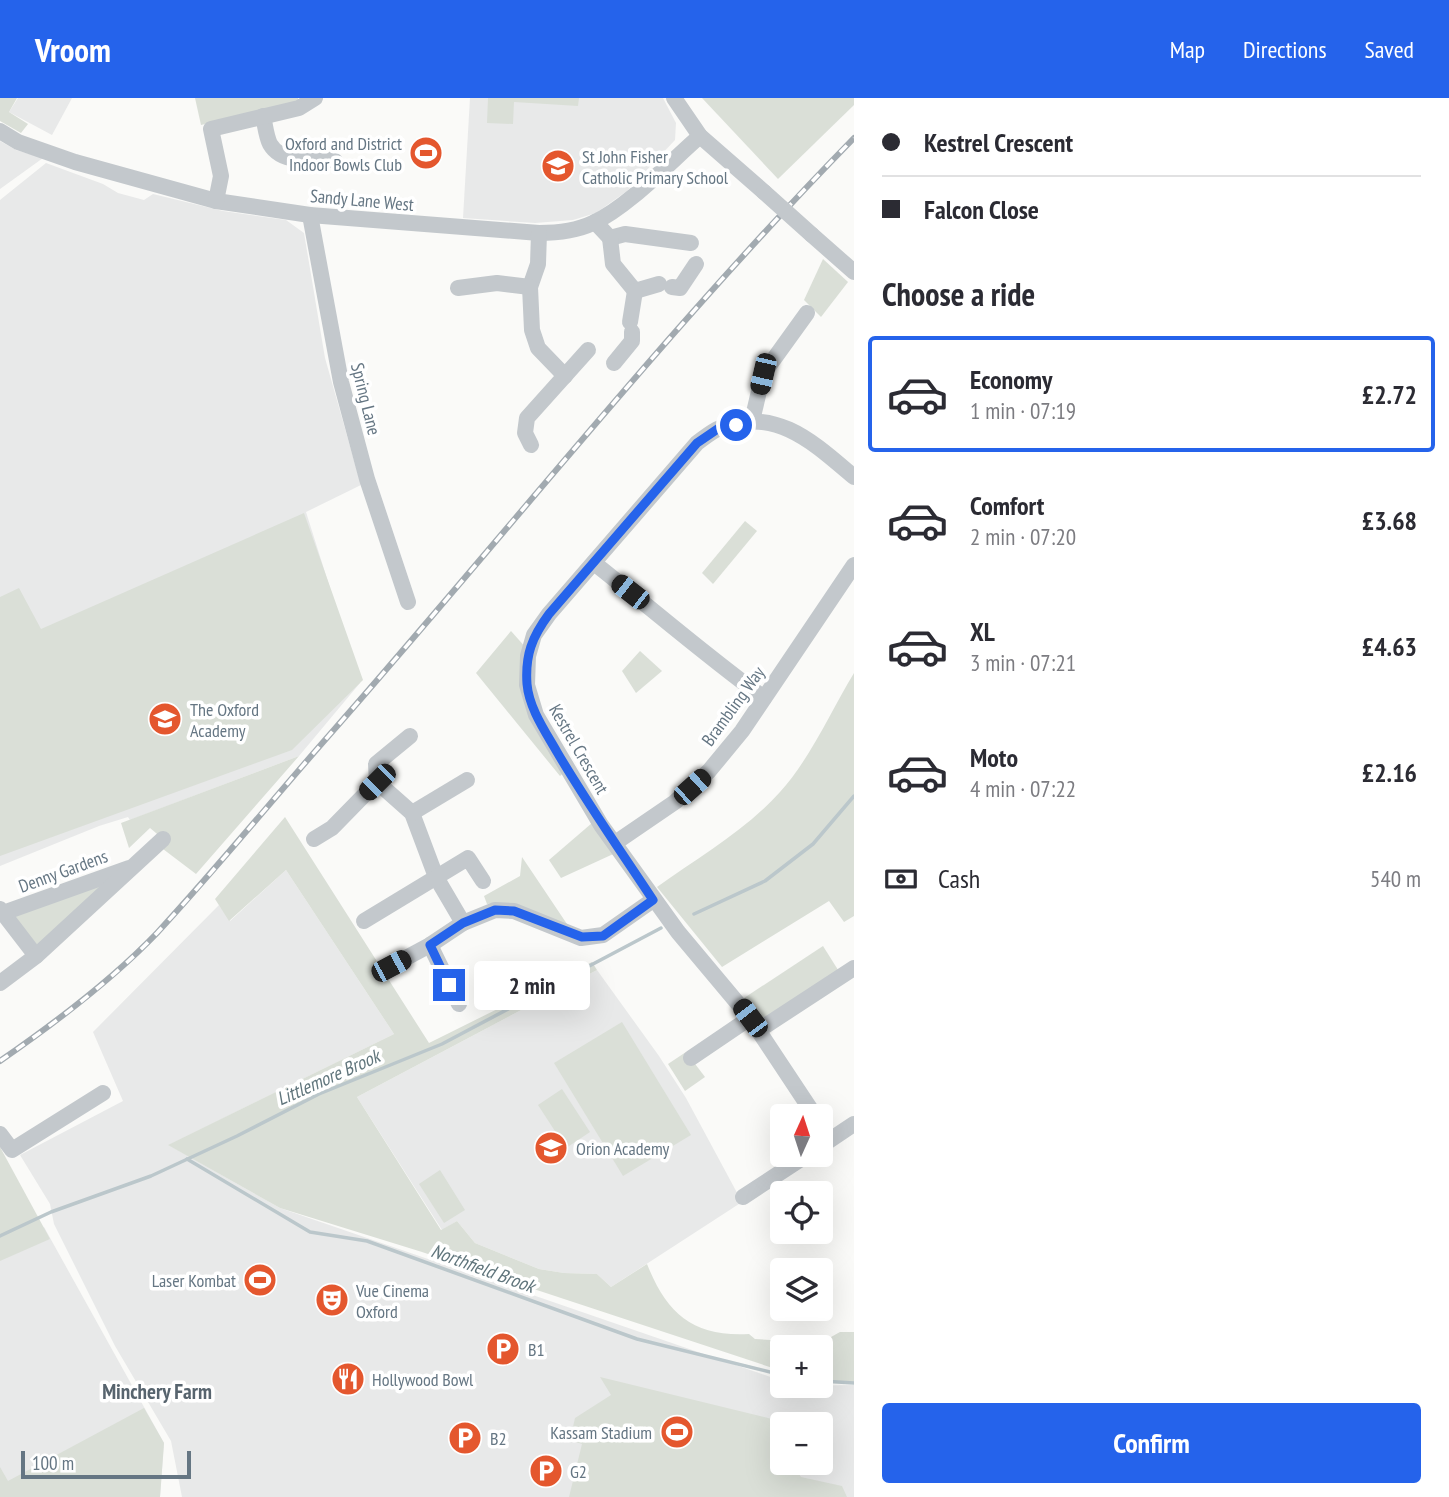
<!DOCTYPE html>
<html lang="en">
<head>
<meta charset="utf-8">
<style>
  :root { --surface:#fff; --page:#f2f2f3; --text:#2b2b33; --muted:#7c7c81; --line:#e1e1e2; --accent:#2563eb }
  body { margin:0; font-family:"PT Sans Narrow",sans-serif; background:var(--page); color:var(--text); height:100vh; display:flex; flex-direction:column; font-size:26px; white-space:nowrap }
  * { box-sizing:border-box; margin:0 }
  p { font-size:23px; color:var(--muted) }
  .icon { flex:none; width:38px; height:38px; fill:none; stroke:currentColor; stroke-width:2; stroke-linecap:round; stroke-linejoin:round }
  .map { position:relative; flex:1; overflow:hidden }
  .details { display:flex; flex-direction:column; background:var(--surface); width:595px }
  .details>* { flex:none }
  .banner { display:grid; align-content:center; height:154px; padding:0 28px; background:var(--surface) }
  .needle { width:46px; rotate:3deg }
  .controls { position:absolute; left:770px; top:1006px; display:grid; gap:14px }
  .controls a { display:grid; place-items:center; width:63px; height:63px; border-radius:7px; background:var(--surface); box-shadow:0 7px 28px #0002; font-size:35px }
  .scale { position:absolute; left:21px; bottom:18px; width:170px; box-sizing:border-box; padding-left:7px; border:4px solid #657683; border-top:0; font-size:19px; line-height:24px; white-space:nowrap; color:#657683; -webkit-text-stroke:5px #fff; paint-order:stroke }
  .end { position:absolute; width:32px; height:32px; margin:-16px; border:9px solid #2563eb; background:#fff; box-shadow:0 0 0 4px #fff }
  .from { border-radius:50% }
  .bubble { position:absolute; height:49px; border-radius:7px; background:var(--surface); box-shadow:0 7px 28px #0002; font-size:23px; font-weight:700; line-height:49px; text-align:center }
  .car { position:absolute; width:21px; height:42px; margin:-21px -10px; border-radius:9px; box-shadow:0 0 5px 2px #0007; background:linear-gradient(#222 24%,#8ab4d8 0 40%,#222 0 76%,#8ab4d8 0 86%,#222 0) }
  .banner b { display:flex; align-items:center; gap:24px; height:66px; font-size:26px }
  .banner b+b { border-top:2px solid var(--line) }
  .banner i { width:18px; height:18px; background:var(--text) }
  ul { padding:0; list-style:none }
  li { display:flex; align-items:center; gap:21px; height:116px; margin:0 14px 10px; padding:0 14px; border:4px solid transparent; border-radius:7px }
  li div { flex:1 }
  li b { display:block; font-size:26px }
  li em { font-style:normal; font-weight:700 }
  li.current { border-color:var(--accent) }
  li>.icon { width:63px; height:63px; stroke-width:1.5 }
  h2 { padding:0 28px; font-size:32px; line-height:84px }
  .pay { display:flex; align-items:center; gap:18px; height:77px; padding:0 28px; font-size:26px }
  .pay p { margin-inline-start:auto }
  .cta { display:flex; gap:14px; margin-top:auto; padding:14px 28px }
  .cta a { flex:1; height:80px; border-radius:7px; background:var(--accent); color:#fff; font-size:28px; font-weight:700; line-height:80px; text-align:center }
  header { display:flex; align-items:center; gap:42px; box-sizing:border-box; height:98px; padding:0 35px; background:var(--accent); color:#fff }
  header strong { font-size:33px }
  nav { display:flex; gap:38px; margin-inline-start:auto; font-size:24px }
  main { display:flex; flex:1; min-height:0 }
  .map>svg:first-child { display:block }
  .built { fill:#e8e9e9; fill-rule:evenodd }
  .green { fill:#dadfd7 }
  .lines { fill:none; stroke-linecap:round; stroke-linejoin:round }
  .stream { stroke:#bbc7cb; stroke-width:3.5 }
  .minor { stroke:#c3c8cc; stroke-width:16 }
  .rail-casing { stroke:#a2aab0; stroke-width:6 }
  .rail { stroke:#fff; stroke-width:3.5; stroke-dasharray:10; stroke-linecap:butt }
  .minor-bridge { stroke:#c3c8cc; stroke-width:16 }
  .route { stroke:#2563eb; stroke-width:9 }
  .labels { text-anchor:middle; dominant-baseline:central; stroke-width:7; stroke-linejoin:round; paint-order:stroke }
  .poi-label { font-size:18px; fill:#657683; stroke:#fff; text-anchor:start }
  .street-label { font-size:18px; fill:#657683; stroke:#fff }
  .water-label { font-size:19px; font-style:italic; fill:#60757c; stroke:#fff }
  .quarter-label { font-size:21px; font-weight:bold; fill:#57646e; stroke:#fff }
</style>
</head>
<body>
<header>
<strong>Vroom</strong>
<nav><a>Map</a><a>Directions</a><a>Saved</a></nav>
</header>
<main>
<div class="map">
<svg width="854" height="1399" viewBox="0 0 854 1399">
  <rect width="100%" height="100%" fill="#fafaf8"/>
  <!-- built -->
  <g class="built">
    <polygon points="18,0 72,0 52,37 9,14"/>
    <polygon points="470,0 663,0 676,25 675,42 627,93 596,115 573,122 535,125 463,120"/>
    <polygon points="0,43 16,52 43,60 0,91"/>
    <polygon points="46,65 103,86 118,95 144,102 153,96 223,113 286,122 304,135 325,260 361,387 306,414 360,585 299,658 130,722 128,719 99,728 0,768 0,102"/>
    <path d="M286 772 394 936 169 1047 280 1110 782 1283V1288L854 1287V1399H182L171 1343 115 1248 54 1126 50 1106 20 1057 123 1003 93 934 219 807 230 823ZM782 1326H821V1365H782Z"/>
    <polygon points="597,872 659,958 686,1000 742,1104 611,1189 597,1176 564,1175 539,1171 475,1145 457,1123 442,1132 357,999"/>
    <polygon points="44,1129 164,1345 160,1399 0,1399 0,1147"/>
  </g>
  <!-- green -->
  <g class="green">
    <polygon points="0,0 17,0 9,14 28,26 21,35 0,23"/>
    <polygon points="195,0 298,0 298,4 201,27"/>
    <polygon points="488,0 579,0 578,8 514,4 513,26 487,25"/>
    <polygon points="702,0 854,0 854,7 778,81"/>
    <polygon points="823,161 848,184 821,219 804,202"/>
    <polygon points="304,415 363,582 292,652 0,758 0,499 19,490 41,531"/>
    <polygon points="745,423 757,433 713,486 702,475"/>
    <polygon points="511,533 527,551 526,588 568,671 560,678 476,575"/>
    <polygon points="640,553 662,573 636,595 622,573"/>
    <path d="M854 575V818L844 824 829 803 722 869 657 789C699 759 746 732 780 694 810 661 831 613 854 575Z"/>
    <polygon points="299,658 196,776 163,751 168,745 150,730 129,750 121,725"/>
    <path d="M285 719 429 945 592 864 597 872 357 999 441 1132 457 1123 475 1145 539 1171 564 1175 597 1176 611 1189 647 1166C667 1216 693 1239 749 1236L755 1241 787 1243 792 1249 782 1250V1273L422 1154 280 1110 168 1047 394 936 286 772 229 823 215 801Z"/>
    <polygon points="599,719 622,752 561,780 549,762"/>
    <path d="M522 759 571 832C541 816 521 803 487 806L484 798 520 778Z"/>
    <polygon points="94,786 103,790 38,848 12,817"/>
    <polygon points="823,848 840,875 760,929 741,902"/>
    <polygon points="622,924 691,1037 623,1078 554,965"/>
    <polygon points="686,954 705,979 685,993 668,966"/>
    <polygon points="562,991 590,1034 566,1050 538,1007"/>
    <polygon points="0,1049 50,1141 0,1163"/>
    <polygon points="440,1072 465,1112 444,1125 419,1086"/>
    <polygon points="840,1234 854,1234 854,1285 821,1283 821,1250 813,1249"/>
    <polygon points="600,1279 784,1324 786,1326 782,1326 782,1365 792,1365 801,1379 842,1388 847,1399 569,1399 582,1346 570,1342 575,1320 611,1297"/>
    <polygon points="144,1310 164,1345 160,1399 0,1399 0,1369 8,1383"/>
  </g>
  <g class="lines">
    <!-- stream -->
    <g class="stream">
      <polyline points="694,816 765,783 813,746 854,698"/>
      <polyline points="187,1061 310,1134 367,1143 637,1241 782,1277"/>
      <polyline points="0,1138 51,1114 151,1078 237,1038 319,996 442,946 661,830"/>
      <polyline points="821,1283 854,1285"/>
    </g>
    <!-- minor -->
    <g class="minor">
      <polyline points="674,0 700,38 764,94"/>
      <path d="M263 18C265 26 266 38 270 46 281 65 309 63 326 58L335 63"/>
      <path d="M0 33 18 44 75 64 216 103 310 117 539 135C558 135 576 133 593 125 628 109 670 64 700 38"/>
      <polyline points="216,103 221,78 211,31 299,10 315,0"/>
      <polyline points="310,117 341,284 367,381 408,504"/>
      <polyline points="595,124 610,140 625,136 691,145"/>
      <polyline points="539,135 538,166 530,189 532,232 538,250 565,278"/>
      <polyline points="812,137 854,174"/>
      <polyline points="610,140 613,166 635,193 659,186"/>
      <polyline points="672,189 680,190 696,166"/>
      <polyline points="458,190 497,185 530,189"/>
      <polyline points="630,224 635,193"/>
      <polyline points="614,265 632,243 632,234"/>
      <polyline points="752,323 763,276 807,215"/>
      <polyline points="531,347 525,335 527,320 588,252"/>
      <path d="M594 465C651 510 705 557 764 600"/>
      <polyline points="377,684 412,715 436,779 463,825"/>
      <polyline points="412,715 467,682"/>
      <polyline points="314,741 332,730 377,684 376,666 410,638"/>
      <polyline points="615,745 675,704 709,673 742,633 854,467"/>
      <polyline points="0,811 36,858"/>
      <polyline points="3,815 129,770"/>
      <polyline points="364,823 468,760 483,783"/>
      <polyline points="430,847 459,906"/>
      <polyline points="391,868 430,847 463,825 495,812 514,813 581,840 603,837 653,802"/>
      <polyline points="0,885 36,858 163,741"/>
      <polyline points="759,932 854,870"/>
      <polyline points="691,960 750,920"/>
      <path d="M815 1018 750 920 678 834 601 727 536 617 527 587 528 558 534 537 549 516 697 345C704 340 712 333 720 330 776 308 814 345 854 379"/>
      <polyline points="0,1036 12,1052 103,995"/>
      <polyline points="821,1048 854,1026"/>
      <polyline points="743,1099 807,1057"/>
    </g>
    <defs>
      <path id="rail" d="M0 963C55 925 111 883 157 835 217 770 273 701 332 634 506 436 670 228 854 40"/>
    </defs>
    <!-- rail casing -->
    <use href="#rail" class="rail-casing"/>
    <!-- rail -->
    <use href="#rail" class="rail"/>
    <!-- minor-bridge -->
    <polyline class="minor-bridge" points="764,94 812,137"/>
  </g>
  <g class="lines">
    <!-- route -->
    <path class="route" d="M449 887 430 847 463 825 495 812 514 813 582 839 603 838 653 802C620 752 587 705 557 654 545 633 529 610 527 586 525 557 532 539 549 516L697 345 719 330 736 327"/>
  </g>
  <!-- icons -->
  <defs>
    <symbol id="stadium-disc" viewBox="-11 -11 22 22"><circle r="9.5" fill="#e4572e" stroke="#fff"/><path d="M0-5a6.5 5 0 1 0 0 10a6.5 5 0 1 0 0-10ZM-3.5-1.8h7v3.6h-7Z" fill="#fff"/></symbol>
    <symbol id="school-disc" viewBox="-11 -11 22 22"><circle r="9.5" fill="#e4572e" stroke="#fff"/><path d="M0-5L7-2L0 1L-7-2ZM-4 1L0 2.5L4 1V4Q0 6-4 4Z" fill="#fff"/></symbol>
    <symbol id="theatre-disc" viewBox="-11 -11 22 22"><circle r="9.5" fill="#e4572e" stroke="#fff"/><path d="M-5-5.5Q0-4 5-5.5V0Q5 5 0 6Q-5 5-5 0ZM-3.3-2.5H-1v1.5H-3.3ZM1-2.5H3.3v1.5H1ZM-2.8 1Q0 5.5 2.8 1Z" fill="#fff"/></symbol>
    <symbol id="parking-disc" viewBox="-11 -11 22 22"><circle r="9.5" fill="#e4572e" stroke="#fff"/><path d="M-3.5-5.5H1a3.5 3.5 0 0 1 0 7H-1V5.5H-3.5ZM-1-3.4V-.6H.8a1.4 1.4 0 0 0 0-2.8Z" fill="#fff"/></symbol>
    <symbol id="restaurant-disc" viewBox="-11 -11 22 22"><circle r="9.5" fill="#e4572e" stroke="#fff"/><path d="M-5-6h1v4h1v-4h1v4h1v-4h1v5L-1.5 .5V6h-2V.5L-5-1ZM5-6V6H3V1.5H1.5Q1.5-4 5-6Z" fill="#fff"/></symbol>
  </defs>
  <g fill-rule="evenodd">
    <use href="#stadium-disc" x="407" y="36" width="38" height="38"/>
    <use href="#school-disc" x="539" y="49" width="38" height="38"/>
    <use href="#school-disc" x="146" y="602" width="38" height="38"/>
    <use href="#school-disc" x="532" y="1031" width="38" height="38"/>
    <use href="#stadium-disc" x="241" y="1163" width="38" height="38"/>
    <use href="#theatre-disc" x="313" y="1183" width="38" height="38"/>
    <use href="#parking-disc" x="484" y="1232" width="38" height="38"/>
    <use href="#restaurant-disc" x="329" y="1262" width="38" height="38"/>
    <use href="#stadium-disc" x="658" y="1315" width="38" height="38"/>
    <use href="#parking-disc" x="446" y="1321" width="38" height="38"/>
    <use href="#parking-disc" x="527" y="1354" width="38" height="38"/>
  </g>
  <g class="labels">
    <!-- poi labels -->
    <g class="poi-label">
      <text x="402" y="45" text-anchor="end">Oxford and District<tspan x="402" dy="21">Indoor Bowls Club</tspan></text>
      <text x="582" y="58">St John Fisher<tspan x="582" dy="21">Catholic Primary School</tspan></text>
      <text x="190" y="611">The Oxford<tspan x="190" dy="21">Academy</tspan></text>
      <text x="576" y="1050">Orion Academy</text>
      <text x="236" y="1182" text-anchor="end">Laser Kombat</text>
      <text x="356" y="1192">Vue Cinema<tspan x="356" dy="21">Oxford</tspan></text>
      <text x="528" y="1251">B1</text>
      <text x="372" y="1281">Hollywood Bowl</text>
      <text x="652" y="1334" text-anchor="end">Kassam Stadium</text>
      <text x="490" y="1340">B2</text>
      <text x="570" y="1373">G2</text>
    </g>
    <!-- street labels -->
    <g class="street-label">
      <text transform="translate(362 102) rotate(5)">Sandy Lane West</text>
      <text transform="translate(366 301) rotate(76)">Spring Lane</text>
      <text transform="translate(733 608) rotate(-54)">Brambling Way</text>
      <text transform="translate(579 651) rotate(60)">Kestrel Crescent</text>
      <text transform="translate(63 773) rotate(-20)">Denny Gardens</text>
    </g>
    <!-- water labels -->
    <g class="water-label">
      <text transform="translate(328 979) rotate(-24)">Littlemore Brook</text>
      <text transform="translate(483 1170) rotate(20)">Northfield Brook</text>
    </g>
    <!-- quarter labels -->
    <g class="quarter-label">
      <text x="157" y="1293">Minchery Farm</text>
    </g>
  </g>
</svg>
<div class="controls">
<a><svg class="needle" viewBox="-14 -14 28 28"><path d="M0-13l5 13h-10z" fill="#e53935"/><path d="M0 13l5-13h-10z" fill="#7c7c81"/></svg></a>
<a><svg class="icon" aria-label="locate" viewBox="0 0 24 24"><circle cx="12" cy="12" r="6"/><path d="M12 2v4M12 18v4M2 12h4M18 12h4"/></svg></a>
<a><svg class="icon" aria-label="layers" viewBox="0 0 24 24"><path d="M12 4l9 5-9 5-9-5zM3 14l9 5 9-5"/></svg></a>
<a>+</a>
<a>−</a>
</div>
<div class="scale">100 m</div>
<i class="end from" style="left:736px;top:327px"></i>
<i class="end" style="left:449px;top:887px"></i>
<div class="bubble" style="left:474px;top:863px;width:116px">2 min</div>
<i class="car" style="left:763px;top:276px;rotate:193deg"></i>
<i class="car" style="left:630px;top:494px;rotate:308deg"></i>
<i class="car" style="left:377px;top:684px;rotate:225deg"></i>
<i class="car" style="left:692px;top:689px;rotate:48deg"></i>
<i class="car" style="left:391px;top:868px;rotate:62deg"></i>
<i class="car" style="left:750px;top:920px;rotate:323deg"></i>
</div>
<section class="details">
<div class="banner">
<b><i class="from"></i>Kestrel Crescent</b>
<b><i></i>Falcon Close</b>
</div>
<h2>Choose a ride</h2>
<ul>
<li class="current"><svg class="icon" aria-label="car" viewBox="0 0 24 24"><path d="M5 17H2v-5l4-1 3-4h7l3 4 3 1v5h-3M9 17h6M6 11h13"/><circle cx="7" cy="17" r="2"/><circle cx="17" cy="17" r="2"/></svg><div><b>Economy</b><p>1 min · 07:19</p></div><em>£2.72</em></li>
<li><svg class="icon" aria-label="car" viewBox="0 0 24 24"><path d="M5 17H2v-5l4-1 3-4h7l3 4 3 1v5h-3M9 17h6M6 11h13"/><circle cx="7" cy="17" r="2"/><circle cx="17" cy="17" r="2"/></svg><div><b>Comfort</b><p>2 min · 07:20</p></div><em>£3.68</em></li>
<li><svg class="icon" aria-label="car" viewBox="0 0 24 24"><path d="M5 17H2v-5l4-1 3-4h7l3 4 3 1v5h-3M9 17h6M6 11h13"/><circle cx="7" cy="17" r="2"/><circle cx="17" cy="17" r="2"/></svg><div><b>XL</b><p>3 min · 07:21</p></div><em>£4.63</em></li>
<li><svg class="icon" aria-label="car" viewBox="0 0 24 24"><path d="M5 17H2v-5l4-1 3-4h7l3 4 3 1v5h-3M9 17h6M6 11h13"/><circle cx="7" cy="17" r="2"/><circle cx="17" cy="17" r="2"/></svg><div><b>Moto</b><p>4 min · 07:22</p></div><em>£2.16</em></li>
</ul>
<div class="pay"><svg class="icon" aria-label="cash" viewBox="0 0 24 24"><path d="M3 7h18v10H3z"/><circle cx="12" cy="12" r="2"/></svg>Cash<p>540 m</p></div>
<div class="cta"><a>Confirm</a></div>
</section>
</main>
</body>
</html>
